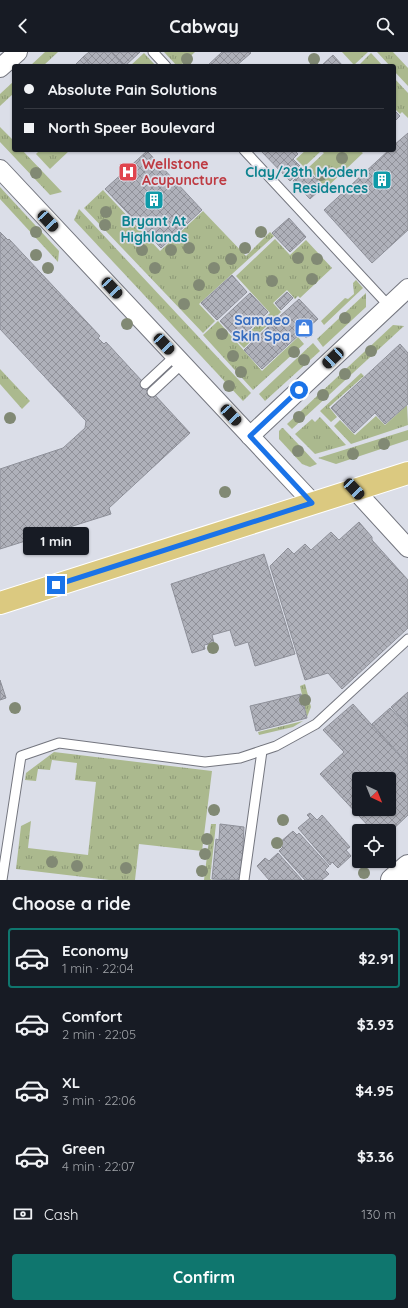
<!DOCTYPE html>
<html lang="en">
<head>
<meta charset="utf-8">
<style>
  :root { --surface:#171b24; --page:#242831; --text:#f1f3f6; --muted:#9ea1a6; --line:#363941; --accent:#0f766e }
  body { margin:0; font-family:Quicksand,sans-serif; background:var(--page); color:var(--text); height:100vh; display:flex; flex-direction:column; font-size:15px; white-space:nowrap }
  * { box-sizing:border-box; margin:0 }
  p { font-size:13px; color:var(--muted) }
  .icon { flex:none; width:22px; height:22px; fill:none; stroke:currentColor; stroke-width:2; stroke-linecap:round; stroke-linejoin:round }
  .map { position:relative; height:828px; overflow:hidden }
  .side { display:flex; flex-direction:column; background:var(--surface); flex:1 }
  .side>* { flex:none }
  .guide { position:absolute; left:12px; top:12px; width:384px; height:88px; border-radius:4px; box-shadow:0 1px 3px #0004; display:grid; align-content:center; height:88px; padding:0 12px; background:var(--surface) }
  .needle { width:26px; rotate:137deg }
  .controls { position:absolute; left:352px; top:720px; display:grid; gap:8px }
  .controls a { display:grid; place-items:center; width:44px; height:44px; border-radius:4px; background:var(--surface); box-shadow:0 1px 3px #0004; font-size:20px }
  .end { position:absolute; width:18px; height:18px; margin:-9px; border:5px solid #1a73e8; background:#fff; box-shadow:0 0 0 2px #fff }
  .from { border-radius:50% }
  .bubble { position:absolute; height:28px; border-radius:4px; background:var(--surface); box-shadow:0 1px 3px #0004; font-size:13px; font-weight:700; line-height:28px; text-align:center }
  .car { position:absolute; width:12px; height:24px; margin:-12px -6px; border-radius:5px; box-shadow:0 0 3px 1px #0007; background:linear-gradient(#222 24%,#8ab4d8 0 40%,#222 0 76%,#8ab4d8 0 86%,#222 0) }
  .guide b { display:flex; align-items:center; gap:14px; height:38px; font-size:15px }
  .guide b+b { border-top:1px solid var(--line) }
  .guide i { width:10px; height:10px; background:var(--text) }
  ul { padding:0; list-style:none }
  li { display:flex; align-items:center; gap:12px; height:60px; margin:0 8px 6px; padding:0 4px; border:2px solid transparent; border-radius:4px }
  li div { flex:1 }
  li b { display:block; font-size:15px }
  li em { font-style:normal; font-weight:700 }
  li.selected { border-color:var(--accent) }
  li>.icon { width:36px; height:36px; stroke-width:1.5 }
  h2 { padding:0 12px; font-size:18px; line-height:48px }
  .pay { display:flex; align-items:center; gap:10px; height:44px; padding:0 12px; font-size:15px }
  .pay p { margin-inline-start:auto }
  .primary-button { display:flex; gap:8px; margin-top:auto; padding:8px 12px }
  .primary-button a { flex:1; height:46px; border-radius:4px; background:var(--accent); color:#fff; font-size:16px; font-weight:700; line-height:46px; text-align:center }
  header { display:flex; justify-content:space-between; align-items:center; height:52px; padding:0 12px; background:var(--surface); font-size:18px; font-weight:700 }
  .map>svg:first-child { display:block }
  .grass { fill:url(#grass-tufts) }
  .building { fill:url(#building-cross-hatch); stroke:#8e9099; fill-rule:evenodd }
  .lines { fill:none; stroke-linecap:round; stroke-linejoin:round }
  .lane-casing { stroke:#74767f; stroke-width:11 }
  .street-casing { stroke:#74767f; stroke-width:20 }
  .secondary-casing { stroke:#74767f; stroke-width:24 }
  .primary-casing { stroke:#fff; stroke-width:24 }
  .lane { stroke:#fff; stroke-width:9 }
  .street { stroke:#fff; stroke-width:18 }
  .secondary { stroke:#fff; stroke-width:22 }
  .primary { stroke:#dbc980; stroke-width:22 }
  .tree { fill:#818974 }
  .route { stroke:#1a73e8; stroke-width:5 }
  .labels { text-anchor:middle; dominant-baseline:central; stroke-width:3.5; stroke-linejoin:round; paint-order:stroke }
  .health-label { font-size:14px; font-weight:bold; fill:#be3a42; stroke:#dbdee8; text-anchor:start }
  .culture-label { font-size:14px; font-weight:bold; fill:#0d838f; stroke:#dbdee8; text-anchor:end }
  .shop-label { font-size:14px; font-weight:bold; fill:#366cbe; stroke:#dbdee8; text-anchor:end }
</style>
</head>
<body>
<header><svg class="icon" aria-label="back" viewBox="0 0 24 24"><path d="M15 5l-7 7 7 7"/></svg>Cabway<svg class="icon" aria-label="search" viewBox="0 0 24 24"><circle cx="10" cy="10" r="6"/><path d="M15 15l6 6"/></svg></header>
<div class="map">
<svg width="408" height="828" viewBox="0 0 408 828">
  <defs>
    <pattern id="grass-tufts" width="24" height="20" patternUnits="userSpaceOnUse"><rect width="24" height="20" fill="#abb98e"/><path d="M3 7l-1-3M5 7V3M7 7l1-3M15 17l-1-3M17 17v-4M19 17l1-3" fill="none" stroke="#8c9876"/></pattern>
    <pattern id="building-cross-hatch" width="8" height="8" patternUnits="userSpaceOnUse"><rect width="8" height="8" fill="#afb1ba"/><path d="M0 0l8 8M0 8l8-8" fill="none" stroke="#909199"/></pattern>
  </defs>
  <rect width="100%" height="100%" fill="#dbdee8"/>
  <!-- grass -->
  <g class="grass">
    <polygon points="45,0 58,0 43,14 30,14"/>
    <polygon points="164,0 195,0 180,14 177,14"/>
    <polygon points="342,0 368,0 354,13"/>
    <polygon points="377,0 393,0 408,16 408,34 394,19 394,14 390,14"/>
    <polygon points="144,1 156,14 130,14"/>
    <polygon points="371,1 383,14 358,14"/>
    <polygon points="394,26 408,41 408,66 402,60 400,62 394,56"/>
    <polygon points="14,29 14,41 0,54 0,42"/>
    <polygon points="0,75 14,89 14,98 22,98 62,140 50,143 0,90"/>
    <polygon points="40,98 70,98 50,117 36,102"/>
    <polygon points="306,98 359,98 363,101 326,136 308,116 324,101 321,99 304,115 296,107"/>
    <polygon points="0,135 59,199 58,210 0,147"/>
    <polygon points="103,138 160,199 203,159 246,204 270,180 274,184 199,252 215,269 203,281 84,156"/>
    <polygon points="79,157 251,341 243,349 74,168"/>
    <polygon points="275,187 290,203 306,188 332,216 300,246 298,244 295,247 287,238 273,251 281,260 244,296 238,290 270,261 236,224"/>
    <polygon points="356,228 363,236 324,273 321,269 345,246 348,247 354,242 353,231"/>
    <polygon points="366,241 366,255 323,295 317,287"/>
    <polygon points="218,269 262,319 298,285 304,292 253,338 203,283"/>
    <polygon points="393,273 404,274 292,377 287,372"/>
    <polygon points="313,291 320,299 265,349 259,342"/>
    <polygon points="0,317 30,349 22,357 0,332"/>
    <polygon points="361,321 364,324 329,355 337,365 331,370 320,359"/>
    <polygon points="407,353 408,373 351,392 334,374 340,368 355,383 376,364 385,373"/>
    <polygon points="320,365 346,393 315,402 295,382 312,367 315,370"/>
    <polygon points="282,376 283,376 317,412 310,415 302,412 279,387 279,379"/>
    <polygon points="408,378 408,388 336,412 318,406"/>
    <polygon points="305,632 311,655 307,665 300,634"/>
    <polygon points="303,669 293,675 259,683 258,680"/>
    <polygon points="54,700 212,719 202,799 139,792 135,828 109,828 16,817 21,774 31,769 28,796 88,803 96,730 75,728 77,711 52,708 50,718 38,717 36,729 25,728 26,721"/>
    <polygon points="211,772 216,772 210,827 212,828 204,828"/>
  </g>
  <!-- building -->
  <g class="building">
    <polygon points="89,0 111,0 124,14 91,14 83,5"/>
    <polygon points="111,0 140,0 125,14"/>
    <polygon points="222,0 250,0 251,1 236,14 207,14"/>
    <polygon points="333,3 343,14 321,14"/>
    <polygon points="83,5 91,14 74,14"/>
    <polygon points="394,58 400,64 394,70"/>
    <polygon points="408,81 408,178 372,211 324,158 389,98 394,98 394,93"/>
    <polygon points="260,98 294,98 298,102 293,107 303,117 290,129"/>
    <polygon points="147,99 202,158 161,196 105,137"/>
    <polygon points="306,116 323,135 310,147 293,129"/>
    <polygon points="289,166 306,185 290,200 272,181"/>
    <polygon points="0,180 8,188 9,187 100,284 98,286 104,292 106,290 190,381 109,456 111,462 0,497 0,417 63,396 85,376 86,369 0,277"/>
    <polygon points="232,223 247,240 217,268 201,251"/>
    <polygon points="287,240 293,246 281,258 275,251"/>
    <polygon points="250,241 268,260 238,288 220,269"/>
    <polygon points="299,247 318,267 309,275 313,280 306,286 301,281 288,293 270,273"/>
    <polygon points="270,273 288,293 262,317 244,298"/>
    <polygon points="400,292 408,301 408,352 385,372 375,361 354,381 331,356"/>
    <polygon points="359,470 372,485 372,488 408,528 408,576 342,637 328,621 305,628 270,514 288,496 294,502 305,492 311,498 331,480 339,488"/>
    <polygon points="264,502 295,602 255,614 248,590 235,594 230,578 212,583 214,591 204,593 205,597 192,601 171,532"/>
    <polygon points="0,628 6,646 0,648"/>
    <polygon points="408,640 408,674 391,655"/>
    <polygon points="301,642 307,666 256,679 250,654"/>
    <path d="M353 652 408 713V763L389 781V779H373L320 722 344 700 323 678ZM359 727H389V757H359Z"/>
    <polygon points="390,656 408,675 408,712 372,672"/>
    <polygon points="310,761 317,768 322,763 350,795 346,798 351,804 338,816 332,810 330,813 298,776 310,766 307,763"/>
    <polygon points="220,772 244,775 241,828 212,827 216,787 219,788"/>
    <polygon points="293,779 297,783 299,781 329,814 325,818 329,822 322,828 305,828 279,799 283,795 279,791"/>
    <polygon points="278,801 302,828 269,828 257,814 265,806 269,809"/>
  </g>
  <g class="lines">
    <defs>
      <g id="lane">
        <polyline points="153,0 166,14"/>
        <polyline points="244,98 389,254"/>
        <polyline points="145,332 175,304"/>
        <polyline points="152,340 182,312"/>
        <polyline points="2,828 21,704 59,691 205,710 240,706 276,694 316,672 408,587"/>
        <polyline points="244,828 262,699"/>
      </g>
      <g id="street">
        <polyline points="0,16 18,0"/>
        <polyline points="0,117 313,451"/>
        <polyline points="250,384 408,236"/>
        <polyline points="354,437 408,496"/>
      </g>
      <polyline id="secondary" points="392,828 408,814"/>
      <polyline id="primary" points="0,551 408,421"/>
    </defs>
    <!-- lane casing -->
    <use href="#lane" class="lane-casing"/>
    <!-- street casing -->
    <use href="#street" class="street-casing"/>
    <!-- secondary casing -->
    <use href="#secondary" class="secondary-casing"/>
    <!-- primary casing -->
    <use href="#primary" class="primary-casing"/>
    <!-- lane -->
    <use href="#lane" class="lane"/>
    <!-- street -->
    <use href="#street" class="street"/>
    <!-- secondary -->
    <use href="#secondary" class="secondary"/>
    <!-- primary -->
    <use href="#primary" class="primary"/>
  </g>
  <!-- trees -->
  <g class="tree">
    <circle cx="187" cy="7" r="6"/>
    <circle cx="314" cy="7" r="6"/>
    <circle cx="342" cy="106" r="6"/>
    <circle cx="36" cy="121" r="6"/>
    <circle cx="321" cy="123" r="6"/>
    <circle cx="106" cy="160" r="6"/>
    <circle cx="105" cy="173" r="6"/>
    <circle cx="36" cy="180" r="6"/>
    <circle cx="261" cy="180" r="6"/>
    <circle cx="189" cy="196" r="6"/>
    <circle cx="245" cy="196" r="6"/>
    <circle cx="142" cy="198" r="6"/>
    <circle cx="171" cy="198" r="6"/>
    <circle cx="36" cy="203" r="6"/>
    <circle cx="298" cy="206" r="6"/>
    <circle cx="231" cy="207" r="6"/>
    <circle cx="317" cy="207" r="6"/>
    <circle cx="48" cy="216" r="6"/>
    <circle cx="155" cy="216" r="6"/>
    <circle cx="214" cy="216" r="6"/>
    <circle cx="312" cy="227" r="6"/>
    <circle cx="272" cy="229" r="6"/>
    <circle cx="199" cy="233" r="6"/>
    <circle cx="184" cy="252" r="6"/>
    <circle cx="345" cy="266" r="6"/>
    <circle cx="127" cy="272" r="6"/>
    <circle cx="222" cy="282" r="6"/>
    <circle cx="371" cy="299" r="6"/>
    <circle cx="294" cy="300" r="6"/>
    <circle cx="233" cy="304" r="6"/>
    <circle cx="304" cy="308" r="6"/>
    <circle cx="241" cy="320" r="6"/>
    <circle cx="345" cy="322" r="6"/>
    <circle cx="229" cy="334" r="6"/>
    <circle cx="323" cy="343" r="6"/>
    <circle cx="299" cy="365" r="6"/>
    <circle cx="10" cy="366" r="6"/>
    <circle cx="384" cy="392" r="6"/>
    <circle cx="298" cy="399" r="6"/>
    <circle cx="353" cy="402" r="6"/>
    <circle cx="225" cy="440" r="6"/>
    <circle cx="213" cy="596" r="6"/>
    <circle cx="305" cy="648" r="6"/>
    <circle cx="15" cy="656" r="6"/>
    <circle cx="214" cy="758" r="6"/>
    <circle cx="283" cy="768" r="6"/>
    <circle cx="207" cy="787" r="6"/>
    <circle cx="277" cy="791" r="6"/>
    <circle cx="205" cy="802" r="6"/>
    <circle cx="52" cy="810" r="6"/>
    <circle cx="77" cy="814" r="6"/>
    <circle cx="126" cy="816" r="6"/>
    <circle cx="202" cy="819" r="6"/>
    <circle cx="364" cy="821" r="6"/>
  </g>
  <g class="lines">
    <!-- route -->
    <polyline class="route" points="56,533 312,451 250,384 299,338"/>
  </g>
  <!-- icons -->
  <defs>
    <symbol id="hospital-square" viewBox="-11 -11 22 22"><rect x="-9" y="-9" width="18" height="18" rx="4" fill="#e0444e" stroke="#dbdee8"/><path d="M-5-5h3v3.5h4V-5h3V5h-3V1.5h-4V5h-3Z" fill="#fff"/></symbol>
    <symbol id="building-square" viewBox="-11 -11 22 22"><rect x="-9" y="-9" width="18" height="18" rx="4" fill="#0f9aa8" stroke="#dbdee8"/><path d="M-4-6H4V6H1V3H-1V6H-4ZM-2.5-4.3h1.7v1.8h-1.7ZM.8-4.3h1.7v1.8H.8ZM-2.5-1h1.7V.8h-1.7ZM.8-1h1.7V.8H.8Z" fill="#fff"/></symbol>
    <symbol id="shop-square" viewBox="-11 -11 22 22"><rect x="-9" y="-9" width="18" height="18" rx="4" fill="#3f7fe0" stroke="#dbdee8"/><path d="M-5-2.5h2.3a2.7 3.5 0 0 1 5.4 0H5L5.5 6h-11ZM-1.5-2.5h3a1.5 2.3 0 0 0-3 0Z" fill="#fff"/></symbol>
  </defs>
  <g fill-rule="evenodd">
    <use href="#hospital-square" x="117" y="109" width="22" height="22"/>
    <use href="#building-square" x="371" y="117" width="22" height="22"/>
    <use href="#building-square" x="143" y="137" width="22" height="22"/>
    <use href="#shop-square" x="293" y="265" width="22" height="22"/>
  </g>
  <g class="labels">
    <!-- health labels -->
    <g class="health-label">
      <text x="142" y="112">Wellstone<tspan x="142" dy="16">Acupuncture</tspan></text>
    </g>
    <!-- culture labels -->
    <g class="culture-label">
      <text x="368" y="120">Clay/28th Modern<tspan x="368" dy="16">Residences</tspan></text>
      <text x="154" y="169" text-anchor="middle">Bryant At<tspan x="154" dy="16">Highlands</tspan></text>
    </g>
    <!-- shop labels -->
    <g class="shop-label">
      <text x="290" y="268">Samaeo<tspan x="290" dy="16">Skin Spa</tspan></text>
    </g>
  </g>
</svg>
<div class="controls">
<a><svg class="needle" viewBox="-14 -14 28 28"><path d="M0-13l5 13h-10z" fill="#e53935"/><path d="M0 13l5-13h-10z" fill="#9ea1a6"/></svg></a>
<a><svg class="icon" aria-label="locate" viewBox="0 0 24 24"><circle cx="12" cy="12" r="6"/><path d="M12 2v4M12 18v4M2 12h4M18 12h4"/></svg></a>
</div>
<i class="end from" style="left:299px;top:338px"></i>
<i class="end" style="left:56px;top:533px"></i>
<div class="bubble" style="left:23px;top:475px;width:66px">1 min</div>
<i class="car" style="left:48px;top:169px;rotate:137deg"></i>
<i class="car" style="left:112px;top:236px;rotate:137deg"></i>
<i class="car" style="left:164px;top:292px;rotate:137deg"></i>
<i class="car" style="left:333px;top:306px;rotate:227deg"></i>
<i class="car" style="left:231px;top:363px;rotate:137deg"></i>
<i class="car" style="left:354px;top:437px;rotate:137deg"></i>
<div class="guide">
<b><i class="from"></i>Absolute Pain Solutions</b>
<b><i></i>North Speer Boulevard</b>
</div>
</div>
<section class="side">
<h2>Choose a ride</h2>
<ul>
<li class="selected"><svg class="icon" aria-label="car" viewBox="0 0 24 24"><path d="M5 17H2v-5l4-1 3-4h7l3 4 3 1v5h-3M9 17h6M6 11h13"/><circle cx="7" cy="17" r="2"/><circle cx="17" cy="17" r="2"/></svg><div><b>Economy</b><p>1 min · 22:04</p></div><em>$2.91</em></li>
<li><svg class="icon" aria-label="car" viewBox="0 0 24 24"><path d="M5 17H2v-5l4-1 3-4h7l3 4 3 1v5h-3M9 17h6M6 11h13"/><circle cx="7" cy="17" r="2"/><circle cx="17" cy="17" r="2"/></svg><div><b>Comfort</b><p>2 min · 22:05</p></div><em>$3.93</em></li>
<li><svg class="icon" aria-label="car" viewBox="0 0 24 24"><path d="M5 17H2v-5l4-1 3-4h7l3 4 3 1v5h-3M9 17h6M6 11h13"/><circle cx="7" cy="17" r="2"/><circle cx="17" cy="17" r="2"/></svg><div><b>XL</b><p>3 min · 22:06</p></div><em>$4.95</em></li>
<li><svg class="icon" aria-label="car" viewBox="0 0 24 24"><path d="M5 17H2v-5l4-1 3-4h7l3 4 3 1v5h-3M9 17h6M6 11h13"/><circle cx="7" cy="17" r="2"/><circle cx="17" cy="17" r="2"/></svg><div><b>Green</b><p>4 min · 22:07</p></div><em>$3.36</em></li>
</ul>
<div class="pay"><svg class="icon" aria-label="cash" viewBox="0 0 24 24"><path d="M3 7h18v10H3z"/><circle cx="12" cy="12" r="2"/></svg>Cash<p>130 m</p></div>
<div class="primary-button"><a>Confirm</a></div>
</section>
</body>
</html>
